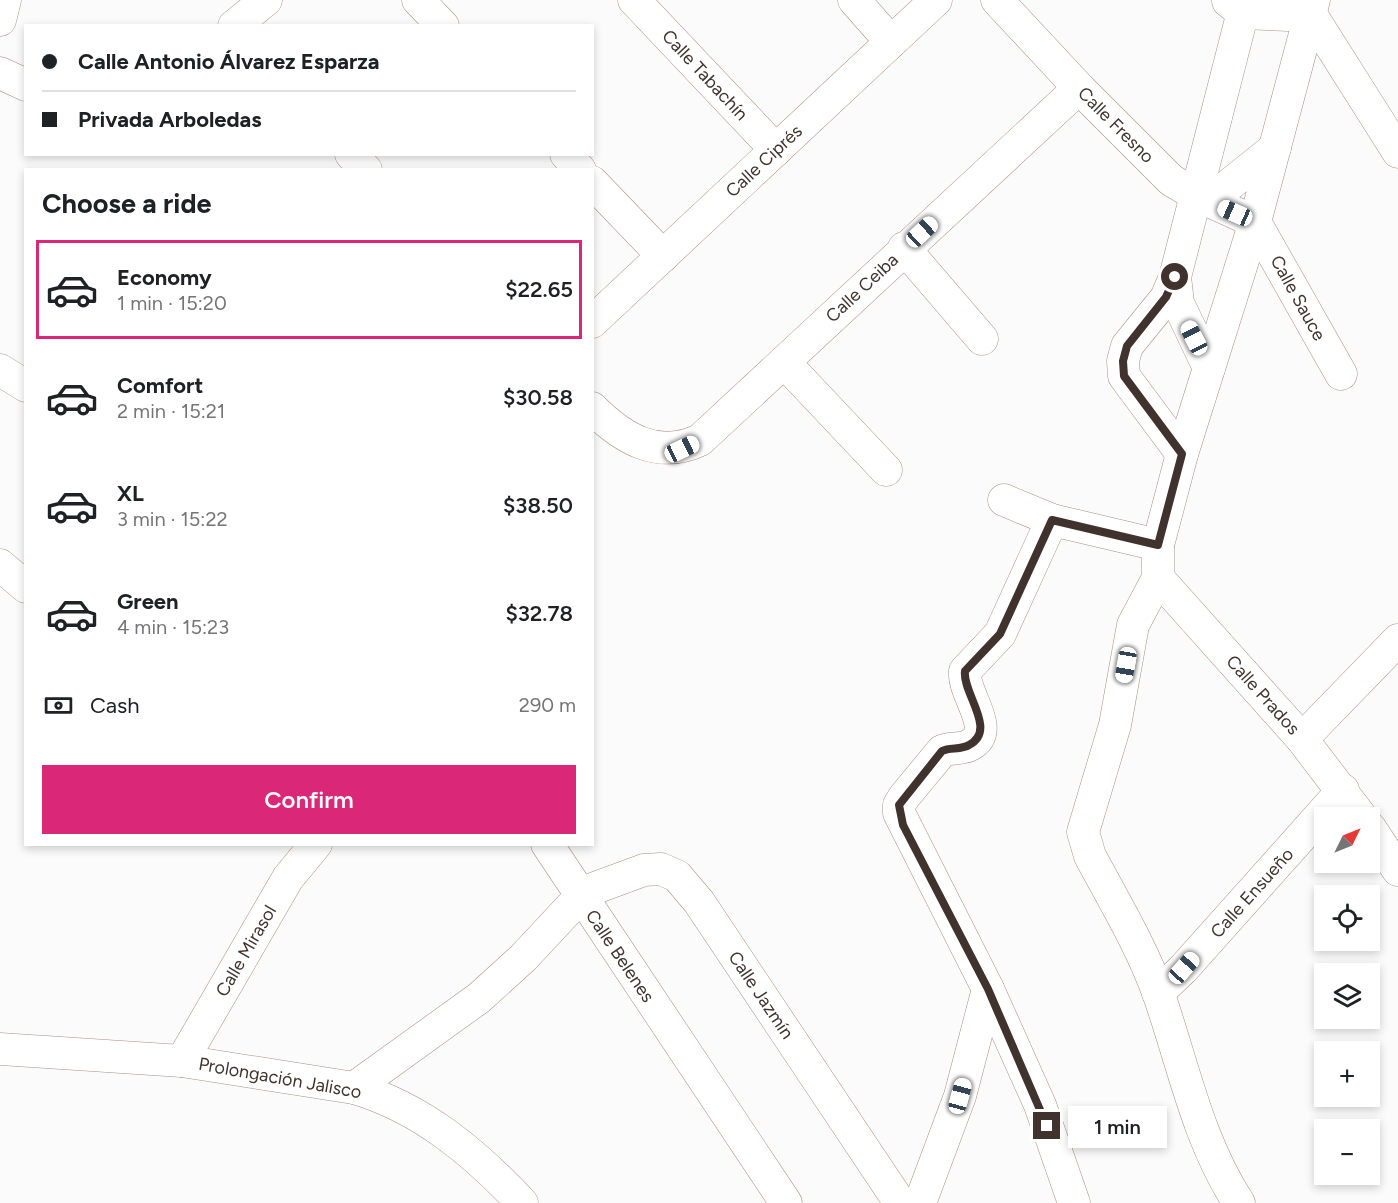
<!DOCTYPE html>
<html lang="en">
<head>
<meta charset="utf-8">
<style>
  :root { --surface:#fff; --page:#f6f6f6; --text:#202124; --muted:#757577; --line:#e0e0e0; --accent:#db2777 }
  body { margin:0; font-family:Figtree,sans-serif; background:var(--page); color:var(--text); height:100vh; display:flex; flex-direction:column; font-size:22px; white-space:nowrap }
  * { box-sizing:border-box; margin:0 }
  p { font-size:20px; color:var(--muted) }
  .icon { flex:none; width:33px; height:33px; fill:none; stroke:currentColor; stroke-width:2; stroke-linecap:round; stroke-linejoin:round }
  .map { position:relative; flex:1; overflow:hidden }
  .side { position:absolute; left:24px; top:168px; width:570px; height:678px; display:flex; flex-direction:column; background:var(--surface); border-radius:0px; box-shadow:0 3px 9px #0003 }
  .side>* { flex:none }
  .banner { position:absolute; left:24px; top:24px; width:570px; height:132px; border-radius:0px; box-shadow:0 3px 9px #0003; display:grid; align-content:center; height:132px; padding:0 18px; background:var(--surface) }
  .needle { width:39px; rotate:47deg }
  .fabs { position:absolute; left:1314px; top:807px; display:grid; gap:12px }
  .fabs a { display:grid; place-items:center; width:66px; height:66px; border-radius:0px; background:var(--surface); box-shadow:0 3px 9px #0003; font-size:30px }
  .end { position:absolute; width:27px; height:27px; margin:-14px; border:8px solid #40332d; background:#fff; box-shadow:0 0 0 3px #fff }
  .from { border-radius:50% }
  .bubble { position:absolute; height:42px; border-radius:0px; background:var(--surface); box-shadow:0 3px 9px #0003; font-size:20px; font-weight:600; line-height:42px; text-align:center }
  .car { position:absolute; width:18px; height:36px; margin:-18px -9px; border-radius:8px; box-shadow:0 0 4px 2px #0007; background:linear-gradient(#fff 24%,#345 0 40%,#fff 0 76%,#345 0 86%,#fff 0) }
  .banner b { display:flex; align-items:center; gap:21px; height:57px; font-size:22px }
  .banner b+b { border-top:2px solid var(--line) }
  .banner i { width:15px; height:15px; background:var(--text) }
  ul { padding:0; list-style:none }
  li { display:flex; align-items:center; gap:18px; height:99px; margin:0 12px 9px; padding:0 6px; border:3px solid transparent; border-radius:0px }
  li div { flex:1 }
  li b { display:block; font-size:22px }
  li em { font-style:normal; font-weight:600 }
  li.selected { border-color:var(--accent) }
  li>.icon { width:54px; height:54px; stroke-width:1.5 }
  h2 { padding:0 18px; font-size:27px; line-height:72px }
  .pay { display:flex; align-items:center; gap:15px; height:66px; padding:0 18px; font-size:22px }
  .pay p { margin-inline-start:auto }
  .button { display:flex; gap:12px; margin-top:auto; padding:12px 18px }
  .button a { flex:1; height:69px; border-radius:0px; background:var(--accent); color:#fff; font-size:24px; font-weight:600; line-height:69px; text-align:center }
  .map>svg:first-child { display:block }
  .lines { fill:none; stroke-linecap:round; stroke-linejoin:round }
  .minor-casing { stroke:#ad8f80; stroke-width:33 }
  .minor { stroke:#fff; stroke-width:32 }
  .route { stroke:#40332d; stroke-width:8 }
  .labels { text-anchor:middle; dominant-baseline:central; stroke-width:5; stroke-linejoin:round; paint-order:stroke }
  .street-label { font-size:18px; fill:#40332d; stroke:#fff }
</style>
</head>
<body>
<div class="map">
<svg width="1398" height="1203" viewBox="0 0 1398 1203">
  <rect width="100%" height="100%" fill="#fbfbfb"/>
  <g class="lines">
    <defs>
      <g id="minor">
        <polyline points="418,0 443,26"/>
        <polyline points="634,0 776,150"/>
        <polyline points="854,0 891,42"/>
        <polyline points="997,0 1079,88 1171,180 1196,195 1255,222 1341,374"/>
        <polyline points="1228,1 1243,13 1312,16 1398,152"/>
        <polyline points="0,20 5,0"/>
        <polyline points="234,26 266,0"/>
        <polyline points="0,73 26,85"/>
        <polyline points="351,154 366,170"/>
        <polyline points="566,154 580,170"/>
        <polyline points="592,182 663,256"/>
        <polyline points="1196,195 1224,189 1275,148"/>
        <polyline points="904,248 982,339"/>
        <polyline points="1175,277 1178,303 1209,368"/>
        <polyline points="592,322 936,0"/>
        <polyline points="784,362 886,470"/>
        <polyline points="0,370 26,386"/>
        <path d="M592 408C623 439 658 460 700 440L1079 88"/>
        <polyline points="1182,454 1124,376 1123,361 1127,346 1166,298 1175,277 1246,0"/>
        <polyline points="1004,500 1052,520 1158,545"/>
        <path d="M1052 520 1000 634 965 671C962 694 998 730 970 745 961 750 950 747 942 751L904 797 899 805V813L988 989 1040 1105 1074 1203"/>
        <polyline points="0,565 26,587"/>
        <polyline points="1158,578 1302,739 1362,818"/>
        <polyline points="1302,739 1398,640"/>
        <polyline points="1370,828 1398,870"/>
        <polyline points="547,844 786,1203"/>
        <polyline points="1158,993 1184,968 1343,790"/>
        <path d="M0 1049 182 1061 354 1088C422 1108 475 1153 522 1203"/>
        <polyline points="182,1061 288,878 316,844"/>
        <polyline points="354,1088 479,998 523,958 581,896 595,888 644,870 661,869 677,876 699,902 900,1203"/>
        <polyline points="920,1203 960,1096 988,989"/>
        <path d="M1239 1203C1198 1141 1183 1064 1159 995 1142 947 1114 901 1090 856L1083 832 1115 725 1133 625 1158 578V545L1182 454 1255 222 1314 0"/>
      </g>
    </defs>
    <!-- minor casing -->
    <use href="#minor" class="minor-casing"/>
    <!-- minor -->
    <use href="#minor" class="minor"/>
  </g>
  <g class="lines">
    <!-- route -->
    <path class="route" d="M1047 1126 988 989 903 825 899 805 942 751C950 747 961 750 969 745 998 730 962 693 965 671L1000 634 1052 520 1158 545 1182 454 1124 376 1123 361 1127 346 1166 297 1175 277"/>
  </g>
  <g class="labels">
    <!-- street labels -->
    <g class="street-label">
      <text transform="translate(705 75) rotate(47)">Calle Tabachín</text>
      <text transform="translate(1116 125) rotate(45)">Calle Fresno</text>
      <text transform="translate(764 161) rotate(-43)">Calle Ciprés</text>
      <text transform="translate(862 288) rotate(-43)">Calle Ceiba</text>
      <text transform="translate(1298 298) rotate(61)">Calle Sauce</text>
      <text transform="translate(1263 695) rotate(48)">Calle Prados</text>
      <text transform="translate(1252 893) rotate(-48)">Calle Ensueño</text>
      <text transform="translate(246 951) rotate(-60)">Calle Mirasol</text>
      <text transform="translate(620 956) rotate(56)">Calle Belenes</text>
      <text transform="translate(761 995) rotate(56)">Calle Jazmín</text>
      <text transform="translate(280 1078) rotate(10)">Prolongación Jalisco</text>
    </g>
  </g>
</svg>
<div class="fabs">
<a><svg class="needle" viewBox="-14 -14 28 28"><path d="M0-13l5 13h-10z" fill="#e53935"/><path d="M0 13l5-13h-10z" fill="#757577"/></svg></a>
<a><svg class="icon" aria-label="locate" viewBox="0 0 24 24"><circle cx="12" cy="12" r="6"/><path d="M12 2v4M12 18v4M2 12h4M18 12h4"/></svg></a>
<a><svg class="icon" aria-label="layers" viewBox="0 0 24 24"><path d="M12 4l9 5-9 5-9-5zM3 14l9 5 9-5"/></svg></a>
<a>+</a>
<a>−</a>
</div>
<i class="end from" style="left:1175px;top:277px"></i>
<i class="end" style="left:1047px;top:1126px"></i>
<div class="bubble" style="left:1068px;top:1106px;width:99px">1 min</div>
<i class="car" style="left:1235px;top:213px;rotate:294deg"></i>
<i class="car" style="left:922px;top:232px;rotate:47deg"></i>
<i class="car" style="left:1194px;top:338px;rotate:333deg"></i>
<i class="car" style="left:682px;top:449px;rotate:65deg"></i>
<i class="car" style="left:1126px;top:665px;rotate:190deg"></i>
<i class="car" style="left:1184px;top:968px;rotate:42deg"></i>
<i class="car" style="left:960px;top:1096px;rotate:15deg"></i>
<div class="banner">
<b><i class="from"></i>Calle Antonio Álvarez Esparza</b>
<b><i></i>Privada Arboledas</b>
</div>
<section class="side">
<h2>Choose a ride</h2>
<ul>
<li class="selected"><svg class="icon" aria-label="car" viewBox="0 0 24 24"><path d="M5 17H2v-5l4-1 3-4h7l3 4 3 1v5h-3M9 17h6M6 11h13"/><circle cx="7" cy="17" r="2"/><circle cx="17" cy="17" r="2"/></svg><div><b>Economy</b><p>1 min · 15:20</p></div><em>$22.65</em></li>
<li><svg class="icon" aria-label="car" viewBox="0 0 24 24"><path d="M5 17H2v-5l4-1 3-4h7l3 4 3 1v5h-3M9 17h6M6 11h13"/><circle cx="7" cy="17" r="2"/><circle cx="17" cy="17" r="2"/></svg><div><b>Comfort</b><p>2 min · 15:21</p></div><em>$30.58</em></li>
<li><svg class="icon" aria-label="car" viewBox="0 0 24 24"><path d="M5 17H2v-5l4-1 3-4h7l3 4 3 1v5h-3M9 17h6M6 11h13"/><circle cx="7" cy="17" r="2"/><circle cx="17" cy="17" r="2"/></svg><div><b>XL</b><p>3 min · 15:22</p></div><em>$38.50</em></li>
<li><svg class="icon" aria-label="car" viewBox="0 0 24 24"><path d="M5 17H2v-5l4-1 3-4h7l3 4 3 1v5h-3M9 17h6M6 11h13"/><circle cx="7" cy="17" r="2"/><circle cx="17" cy="17" r="2"/></svg><div><b>Green</b><p>4 min · 15:23</p></div><em>$32.78</em></li>
</ul>
<div class="pay"><svg class="icon" aria-label="cash" viewBox="0 0 24 24"><path d="M3 7h18v10H3z"/><circle cx="12" cy="12" r="2"/></svg>Cash<p>290 m</p></div>
<div class="button"><a>Confirm</a></div>
</section>
</div>
</body>
</html>
